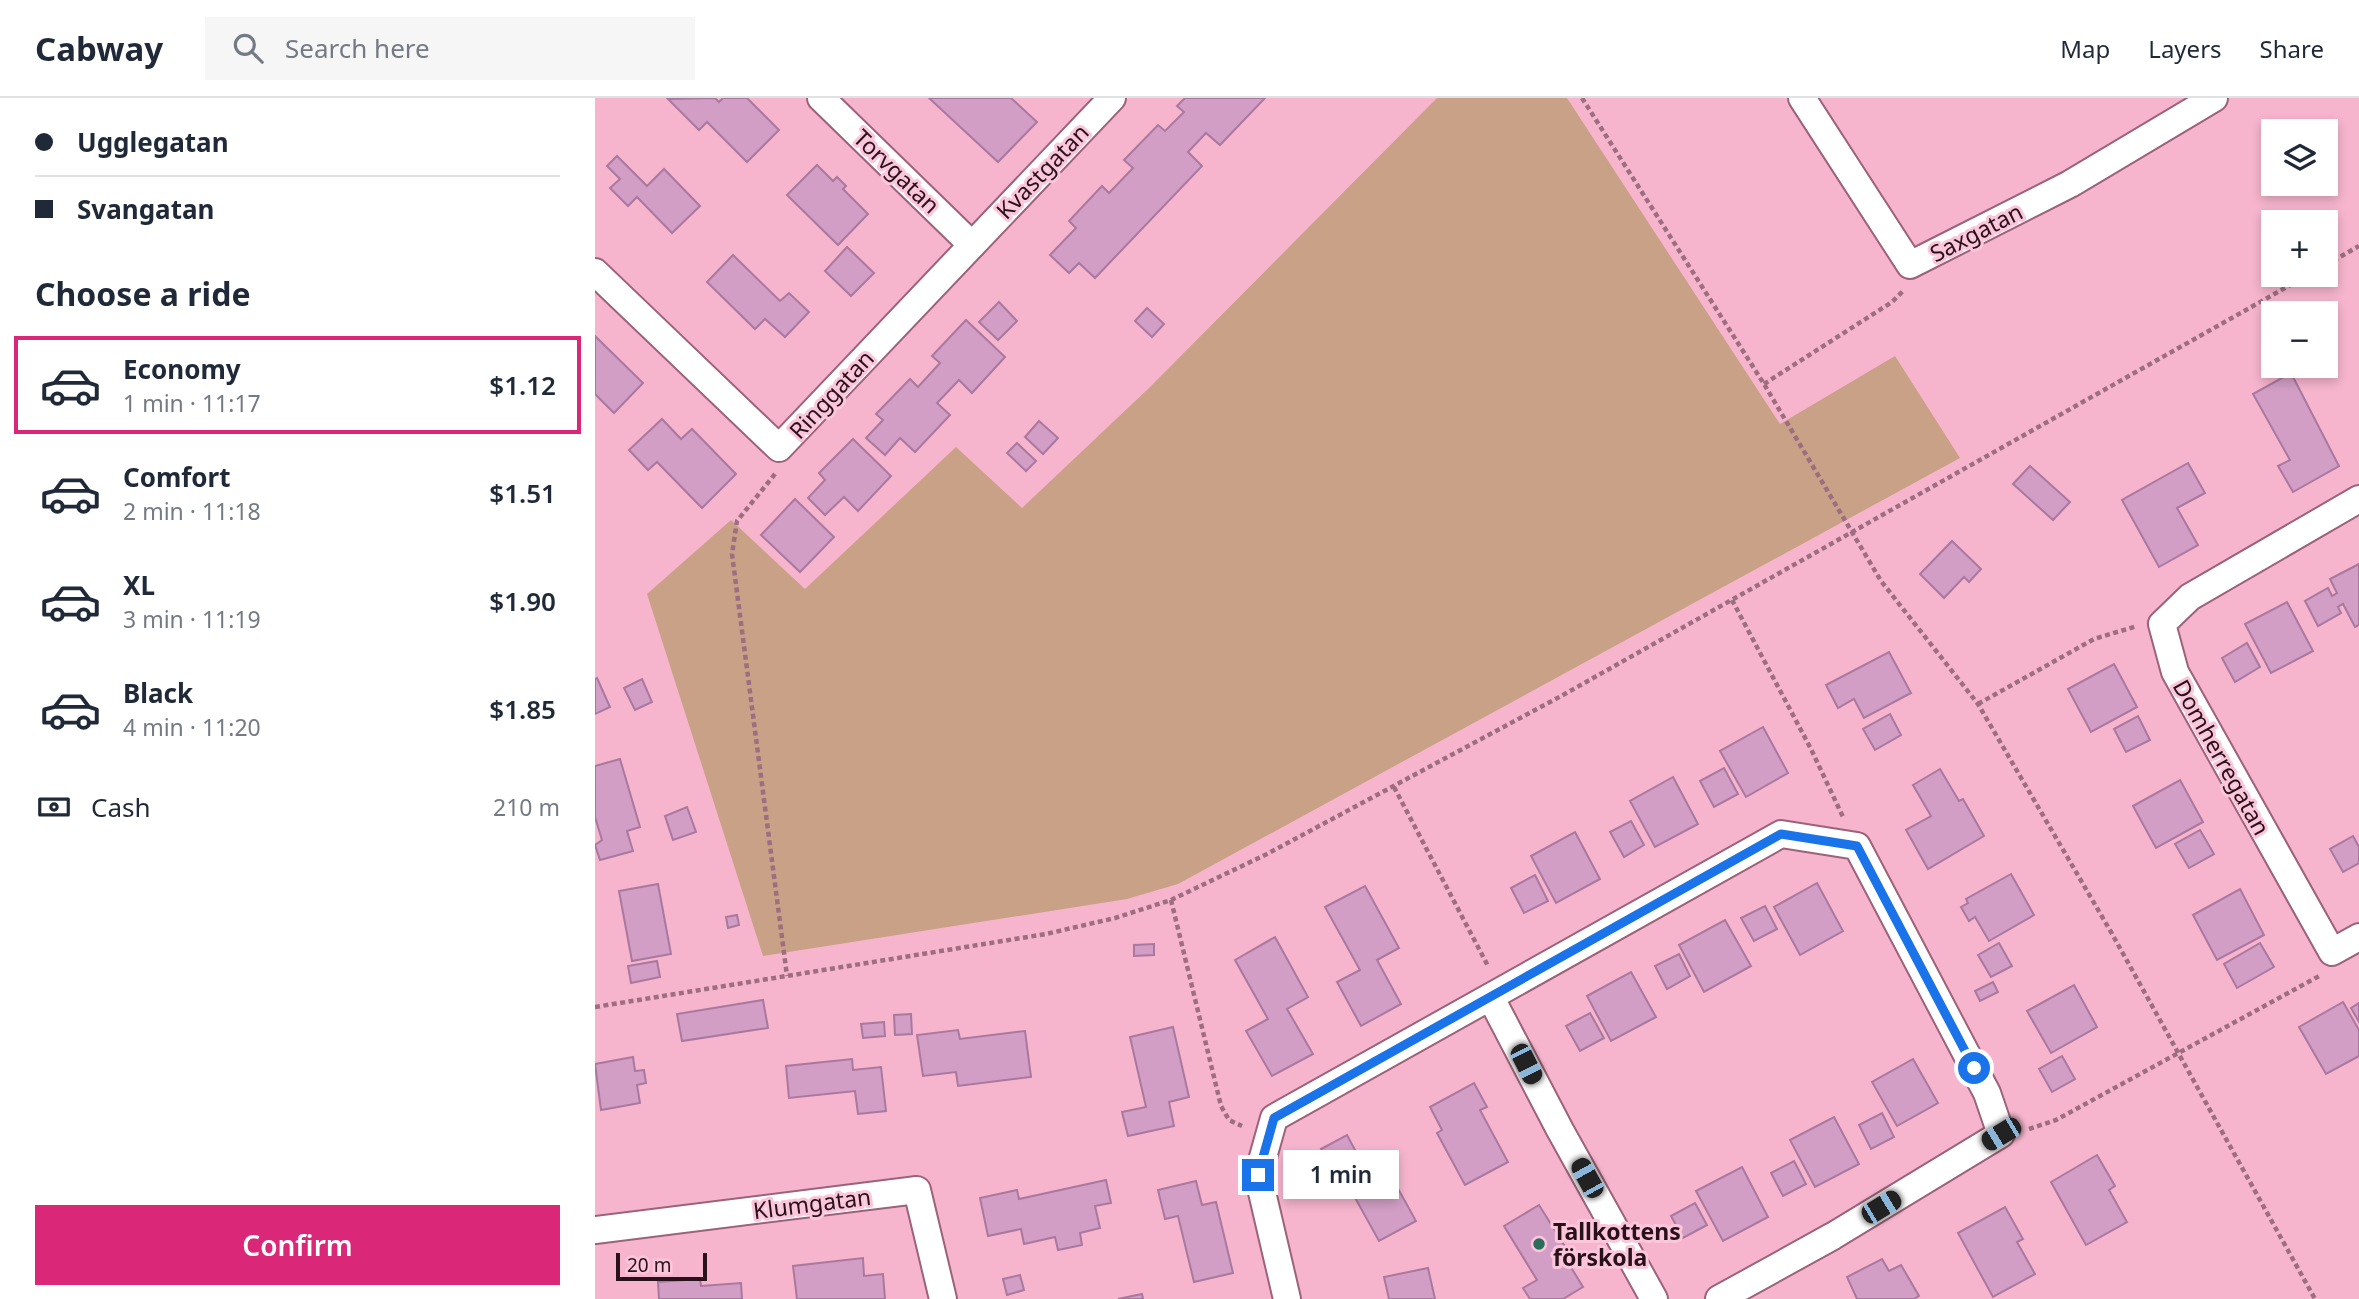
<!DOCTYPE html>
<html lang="en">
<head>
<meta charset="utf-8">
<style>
  :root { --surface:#fff; --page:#f6f6f7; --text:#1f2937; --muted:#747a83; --line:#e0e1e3; --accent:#db2777 }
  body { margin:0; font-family:"Noto Sans",sans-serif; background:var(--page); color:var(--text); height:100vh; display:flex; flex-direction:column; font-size:26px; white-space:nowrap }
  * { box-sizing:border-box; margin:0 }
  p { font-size:23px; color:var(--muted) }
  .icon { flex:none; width:38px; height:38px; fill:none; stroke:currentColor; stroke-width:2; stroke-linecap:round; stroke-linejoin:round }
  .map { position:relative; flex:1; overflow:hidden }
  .sheet { display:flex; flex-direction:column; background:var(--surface); width:595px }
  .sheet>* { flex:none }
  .hud { display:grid; align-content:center; height:154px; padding:0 35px; background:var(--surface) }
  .controls { position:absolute; left:1666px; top:21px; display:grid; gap:14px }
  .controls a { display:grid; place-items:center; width:77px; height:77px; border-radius:0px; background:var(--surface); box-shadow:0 4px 10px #0003; font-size:35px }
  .scale { position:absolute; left:21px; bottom:18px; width:91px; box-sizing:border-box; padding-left:7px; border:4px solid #28111a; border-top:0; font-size:19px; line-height:24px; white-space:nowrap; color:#28111a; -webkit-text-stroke:5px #fcc6da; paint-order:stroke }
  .end { position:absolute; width:32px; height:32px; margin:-16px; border:9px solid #1a73e8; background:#fff; box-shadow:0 0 0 4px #fff }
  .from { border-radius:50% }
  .bubble { position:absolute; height:49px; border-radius:0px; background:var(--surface); box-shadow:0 4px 10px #0003; font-size:23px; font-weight:600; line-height:49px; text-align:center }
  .car { position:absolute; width:21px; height:42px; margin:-21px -10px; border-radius:9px; box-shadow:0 0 5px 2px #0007; background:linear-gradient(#222 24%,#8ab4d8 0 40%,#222 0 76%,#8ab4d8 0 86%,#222 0) }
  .hud b { display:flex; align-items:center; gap:24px; height:66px; font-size:26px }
  .hud b+b { border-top:2px solid var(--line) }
  .hud i { width:18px; height:18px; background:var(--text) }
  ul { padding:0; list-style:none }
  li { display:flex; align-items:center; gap:21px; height:98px; margin:0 14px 10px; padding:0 21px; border:4px solid transparent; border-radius:0px }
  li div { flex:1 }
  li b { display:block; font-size:26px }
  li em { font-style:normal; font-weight:600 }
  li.current { border-color:var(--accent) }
  li>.icon { width:63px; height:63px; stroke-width:1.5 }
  h2 { padding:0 35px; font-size:32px; line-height:84px }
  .pay { display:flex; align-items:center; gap:18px; height:77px; padding:0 35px; font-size:26px }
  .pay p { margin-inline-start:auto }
  .action { display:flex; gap:14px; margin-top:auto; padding:14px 35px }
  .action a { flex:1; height:80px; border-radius:0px; background:var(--accent); color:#fff; font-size:28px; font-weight:600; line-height:80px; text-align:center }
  header { display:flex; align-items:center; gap:42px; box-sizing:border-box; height:98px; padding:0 35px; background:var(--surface); border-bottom:2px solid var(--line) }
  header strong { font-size:33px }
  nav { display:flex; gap:38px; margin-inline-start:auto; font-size:24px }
  .search { width:490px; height:63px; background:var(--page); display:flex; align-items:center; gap:18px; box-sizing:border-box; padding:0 24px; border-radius:0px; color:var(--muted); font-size:26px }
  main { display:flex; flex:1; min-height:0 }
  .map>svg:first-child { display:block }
  .green { fill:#c9a186 }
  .building { fill:#d29ec6; stroke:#aa789f; stroke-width:2 }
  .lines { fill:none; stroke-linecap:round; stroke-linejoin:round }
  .street-casing { stroke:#9c6279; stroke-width:30 }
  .path { stroke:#9d6e7f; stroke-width:4.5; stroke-dasharray:5 3.5; stroke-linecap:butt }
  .street { stroke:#fff; stroke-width:26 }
  .route { stroke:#1a73e8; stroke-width:9 }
  .poi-dot { fill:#2b6d5d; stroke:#fcc6da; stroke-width:2.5 }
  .labels { text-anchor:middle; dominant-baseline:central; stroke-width:6; stroke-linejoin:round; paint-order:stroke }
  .street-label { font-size:23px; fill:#28111a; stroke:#fcc6da }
  .poi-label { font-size:23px; font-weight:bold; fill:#28111a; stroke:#fcc6da; text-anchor:start }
</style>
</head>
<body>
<header>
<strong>Cabway</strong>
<div class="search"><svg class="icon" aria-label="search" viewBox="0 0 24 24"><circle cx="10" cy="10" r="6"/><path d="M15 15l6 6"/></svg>Search here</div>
<nav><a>Map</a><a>Layers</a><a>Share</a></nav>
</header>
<main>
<section class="sheet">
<div class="hud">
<b><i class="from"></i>Ugglegatan</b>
<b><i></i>Svangatan</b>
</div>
<h2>Choose a ride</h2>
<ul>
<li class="current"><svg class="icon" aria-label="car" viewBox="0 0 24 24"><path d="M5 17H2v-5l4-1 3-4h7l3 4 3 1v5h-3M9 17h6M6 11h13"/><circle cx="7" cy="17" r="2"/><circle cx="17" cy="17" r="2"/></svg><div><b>Economy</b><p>1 min · 11:17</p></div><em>$1.12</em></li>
<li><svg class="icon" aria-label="car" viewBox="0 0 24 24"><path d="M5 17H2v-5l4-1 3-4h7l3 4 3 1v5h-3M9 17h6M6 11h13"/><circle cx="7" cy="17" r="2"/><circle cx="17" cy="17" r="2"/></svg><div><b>Comfort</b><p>2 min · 11:18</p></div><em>$1.51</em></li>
<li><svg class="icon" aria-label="car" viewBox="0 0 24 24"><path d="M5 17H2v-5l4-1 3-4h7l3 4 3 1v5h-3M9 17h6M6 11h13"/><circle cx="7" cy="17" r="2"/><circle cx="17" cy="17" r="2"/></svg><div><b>XL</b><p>3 min · 11:19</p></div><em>$1.90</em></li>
<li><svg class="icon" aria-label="car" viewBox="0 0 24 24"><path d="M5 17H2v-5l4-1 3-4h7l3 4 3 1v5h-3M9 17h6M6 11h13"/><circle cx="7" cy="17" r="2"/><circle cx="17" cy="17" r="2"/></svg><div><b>Black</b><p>4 min · 11:20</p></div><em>$1.85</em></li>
</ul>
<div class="pay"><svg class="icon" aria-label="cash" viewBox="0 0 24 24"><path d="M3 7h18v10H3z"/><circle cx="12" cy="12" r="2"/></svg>Cash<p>210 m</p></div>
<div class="action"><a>Confirm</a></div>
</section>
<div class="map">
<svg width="1764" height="1201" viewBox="0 0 1764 1201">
  <rect width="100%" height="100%" fill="#f6b5cd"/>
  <!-- green -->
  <polygon class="green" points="842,0 972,0 1185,326 1300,258 1365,360 583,786 532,801 168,858 52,496 136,422 210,491 361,349 427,410 554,290"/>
  <!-- building -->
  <g class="building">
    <polygon points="120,0 124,4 128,0 152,0 184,32 152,64 112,24 104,32 73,1"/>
    <polygon points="334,0 416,0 442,24 403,64"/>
    <polygon points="590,0 670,0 625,47 611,35 593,54 607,68 500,180 484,165 474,175 455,157 481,130 474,123 507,88 514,95 538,70 529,62 563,27 570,33 589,14 582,8"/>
    <polygon points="22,58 52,88 69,71 105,108 77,135 42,99 33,108 15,90 25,81 12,68"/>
    <polygon points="222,67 238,83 242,79 251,88 248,91 273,116 243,147 192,97"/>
    <polygon points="252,149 279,175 256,198 230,173"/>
    <polygon points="138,157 185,203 194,195 214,214 190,239 170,221 160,231 112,184"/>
    <polygon points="404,204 422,223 403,242 384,224"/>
    <polygon points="552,210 569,226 557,239 540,223"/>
    <polygon points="371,222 410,259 377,295 364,282 342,305 355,317 320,354 305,340 290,357 271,340 288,322 281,316 315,281 323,289 345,265 337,258"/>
    <polygon points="0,238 48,285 19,315 0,296"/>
    <polygon points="1696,275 1744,368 1698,394 1683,368 1695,362 1658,296"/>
    <polygon points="67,321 86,341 97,331 141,376 107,410 62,364 53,372 34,352"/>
    <polygon points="444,323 463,340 448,356 430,339"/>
    <polygon points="258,341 296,378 263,413 249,399 230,417 213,400 230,382 224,375"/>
    <polygon points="422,345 441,363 431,373 412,355"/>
    <polygon points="1593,365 1610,395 1582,410 1603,447 1564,469 1527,402"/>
    <polygon points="1435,368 1475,404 1458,422 1418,386"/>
    <polygon points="200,401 239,439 205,474 166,437"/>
    <polygon points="1357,443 1386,471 1374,484 1369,479 1349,500 1325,476"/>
    <polygon points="1764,466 1764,527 1760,529 1748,506 1743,509 1746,515 1723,528 1710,503 1733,490 1737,498 1742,495 1735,481"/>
    <polygon points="1692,504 1718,553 1676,575 1650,526"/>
    <polygon points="1652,545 1665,569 1640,584 1627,560"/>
    <polygon points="1294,554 1316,595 1269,620 1259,601 1243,610 1231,587"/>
    <polygon points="1519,566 1542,609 1496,634 1473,591"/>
    <polygon points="2,580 15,609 0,616 0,581"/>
    <polygon points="47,581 57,604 40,612 29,590"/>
    <polygon points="1295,616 1306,637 1280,652 1268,631"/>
    <polygon points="1543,618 1555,642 1531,654 1519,631"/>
    <polygon points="1168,629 1193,675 1151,699 1125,653"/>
    <polygon points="25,661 45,729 32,733 38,753 5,762 0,747 7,742 0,719 0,668"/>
    <polygon points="1129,670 1143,696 1119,709 1105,683"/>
    <polygon points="1345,671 1364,703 1368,701 1389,738 1333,771 1311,732 1336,718 1318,687"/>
    <polygon points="1078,679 1103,726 1060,749 1035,703"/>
    <polygon points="1585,682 1608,724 1561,750 1538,708"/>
    <polygon points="92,709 101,734 78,742 70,718"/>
    <polygon points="1036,723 1049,747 1029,759 1015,734"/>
    <polygon points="1605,732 1619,756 1594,770 1580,746"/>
    <polygon points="980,734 1005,781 961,805 936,758"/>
    <polygon points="1758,738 1764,749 1764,765 1748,774 1735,751"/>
    <polygon points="1416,776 1439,817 1394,843 1380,819 1374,823 1366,809 1373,805 1371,801"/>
    <polygon points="940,777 953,803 929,815 916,790"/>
    <polygon points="1222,785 1248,833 1205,857 1179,809"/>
    <polygon points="63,786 76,856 37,863 24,793"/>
    <polygon points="770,788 804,850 782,862 806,906 766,928 742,884 765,872 730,809"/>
    <polygon points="1645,791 1669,837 1622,862 1598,817"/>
    <polygon points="1170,808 1182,831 1159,843 1146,820"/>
    <polygon points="142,817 144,827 133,830 131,819"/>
    <polygon points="1130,822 1156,868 1109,894 1084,847"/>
    <polygon points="680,839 713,899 692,911 718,956 677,978 651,933 673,921 640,862"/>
    <polygon points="1404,845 1417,868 1396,879 1383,857"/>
    <polygon points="1665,845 1679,869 1642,890 1629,866"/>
    <polygon points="559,846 559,857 539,858 539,847"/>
    <polygon points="1084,856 1095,878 1072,891 1060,868"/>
    <polygon points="62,863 65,879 36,885 33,868"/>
    <polygon points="1036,874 1061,919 1016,943 992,898"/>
    <polygon points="1398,884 1403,894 1385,903 1380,893"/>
    <polygon points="1479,887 1502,929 1456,955 1432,913"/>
    <polygon points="168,902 173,930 87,943 82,916"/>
    <polygon points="1748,904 1764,932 1764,958 1731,976 1704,929"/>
    <polygon points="1764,905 1764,924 1756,910"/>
    <polygon points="995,915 1009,940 985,953 971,928"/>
    <polygon points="316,916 317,936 300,937 299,917"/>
    <polygon points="289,924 290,938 268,940 266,926"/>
    <polygon points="578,929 594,999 574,1004 579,1028 533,1038 527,1014 551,1009 535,939"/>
    <polygon points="363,932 365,941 430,933 436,979 363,988 361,974 328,978 322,937"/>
    <polygon points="1467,958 1480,981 1457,994 1444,971"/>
    <polygon points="38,959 40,973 49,972 51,985 42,987 45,1005 6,1012 0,966"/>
    <polygon points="257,961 258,972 286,969 291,1013 263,1016 260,993 194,1000 191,968"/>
    <polygon points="1318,961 1343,1005 1302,1028 1277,984"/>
    <polygon points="879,985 892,1009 885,1012 913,1064 870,1087 842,1035 847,1032 835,1009"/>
    <polygon points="1287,1015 1299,1039 1276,1051 1264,1027"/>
    <polygon points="1239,1019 1264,1066 1220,1089 1195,1042"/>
    <polygon points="752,1037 768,1067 785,1058 821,1123 784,1143 748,1078 743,1081 726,1051"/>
    <polygon points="1502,1057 1520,1088 1514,1092 1532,1124 1491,1147 1456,1084"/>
    <polygon points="1199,1063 1211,1086 1188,1098 1176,1075"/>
    <polygon points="1147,1069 1173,1119 1128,1143 1101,1093"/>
    <polygon points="511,1082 516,1105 500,1108 505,1130 485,1135 487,1147 463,1152 460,1139 429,1146 426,1131 393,1138 385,1100 422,1092 424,1101"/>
    <polygon points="601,1083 607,1107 621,1104 638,1175 599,1184 583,1118 570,1121 563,1092"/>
    <polygon points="1100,1105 1112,1127 1088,1140 1076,1118"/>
    <polygon points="944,1107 979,1163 974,1166 988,1189 968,1201 935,1201 928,1190 942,1182 909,1128"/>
    <polygon points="1410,1109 1428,1141 1422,1144 1440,1176 1398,1199 1363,1135"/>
    <polygon points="268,1160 269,1178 288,1176 290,1201 202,1201 198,1168"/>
    <polygon points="1287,1161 1294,1173 1306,1167 1324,1198 1319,1201 1262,1201 1252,1179"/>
    <polygon points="833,1170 840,1201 794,1201 789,1179"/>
    <polygon points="425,1177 429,1192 412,1197 408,1181"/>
    <polygon points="105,1181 106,1188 146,1185 147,1201 64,1201 63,1184"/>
    <polygon points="547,1196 548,1201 523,1201"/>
  </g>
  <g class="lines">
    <defs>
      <g id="street">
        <polyline points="226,0 377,147"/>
        <polyline points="1207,0 1315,167 1475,86 1619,0"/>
        <polyline points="0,174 184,350 517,0"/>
        <polyline points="1764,401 1595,499 1567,526 1580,574 1737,854 1764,839"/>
        <polyline points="896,900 965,1032 1059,1201"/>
        <polyline points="0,1132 322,1092 348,1201"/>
        <polyline points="692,1201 663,1077 679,1020 1186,736 1262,748 1392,995 1406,1036 1238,1138 1124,1201"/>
      </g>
    </defs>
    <!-- street casing -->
    <use href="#street" class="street-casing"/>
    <!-- path -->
    <g class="path">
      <polyline points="987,0 1169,286 1286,483 1383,606 1516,834 1720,1201"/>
      <polyline points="1731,167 1764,148"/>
      <polyline points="1169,286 1297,204 1308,193"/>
      <polyline points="180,376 142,423 137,456 192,878"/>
      <polyline points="1137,502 1216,651 1248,719"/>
      <polyline points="1383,606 1499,541 1542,528"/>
      <polyline points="799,689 893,868"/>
      <polyline points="576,802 626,1008 634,1022 647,1028"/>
      <polyline points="0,909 451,836 520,820 576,802 672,756 968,597 1713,177"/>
      <polyline points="1434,1031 1461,1022 1726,877"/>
    </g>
    <!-- street -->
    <use href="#street" class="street"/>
  </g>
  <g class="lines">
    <!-- route -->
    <polyline class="route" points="663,1077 679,1020 1186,736 1262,748 1379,970"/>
  </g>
  <!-- markers -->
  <circle class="poi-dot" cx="944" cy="1146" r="7"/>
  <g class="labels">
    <!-- street labels -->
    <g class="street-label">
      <text transform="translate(302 73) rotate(44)">Torvgatan</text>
      <text transform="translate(447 73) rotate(-46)">Kvastgatan</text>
      <text transform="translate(1381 134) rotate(-27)">Saxgatan</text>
      <text transform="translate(236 296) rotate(-47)">Ringgatan</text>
      <text transform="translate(1627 659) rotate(61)">Domherregatan</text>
      <text transform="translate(217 1105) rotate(-7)">Klumgatan</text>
    </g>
    <!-- poi labels -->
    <g class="poi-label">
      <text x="958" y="1133">Tallkottens<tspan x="958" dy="26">förskola</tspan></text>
    </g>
  </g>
</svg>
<div class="controls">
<a><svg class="icon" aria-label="layers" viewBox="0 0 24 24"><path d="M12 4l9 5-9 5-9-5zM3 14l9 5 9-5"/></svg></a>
<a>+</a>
<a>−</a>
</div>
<div class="scale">20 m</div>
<i class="end from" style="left:1379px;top:970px"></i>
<i class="end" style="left:663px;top:1077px"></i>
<div class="bubble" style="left:688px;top:1052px;width:116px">1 min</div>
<i class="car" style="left:931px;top:966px;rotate:153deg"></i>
<i class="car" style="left:1406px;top:1036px;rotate:239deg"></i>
<i class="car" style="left:992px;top:1080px;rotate:331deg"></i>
<i class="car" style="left:1286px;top:1109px;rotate:59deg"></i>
</div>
</main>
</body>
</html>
